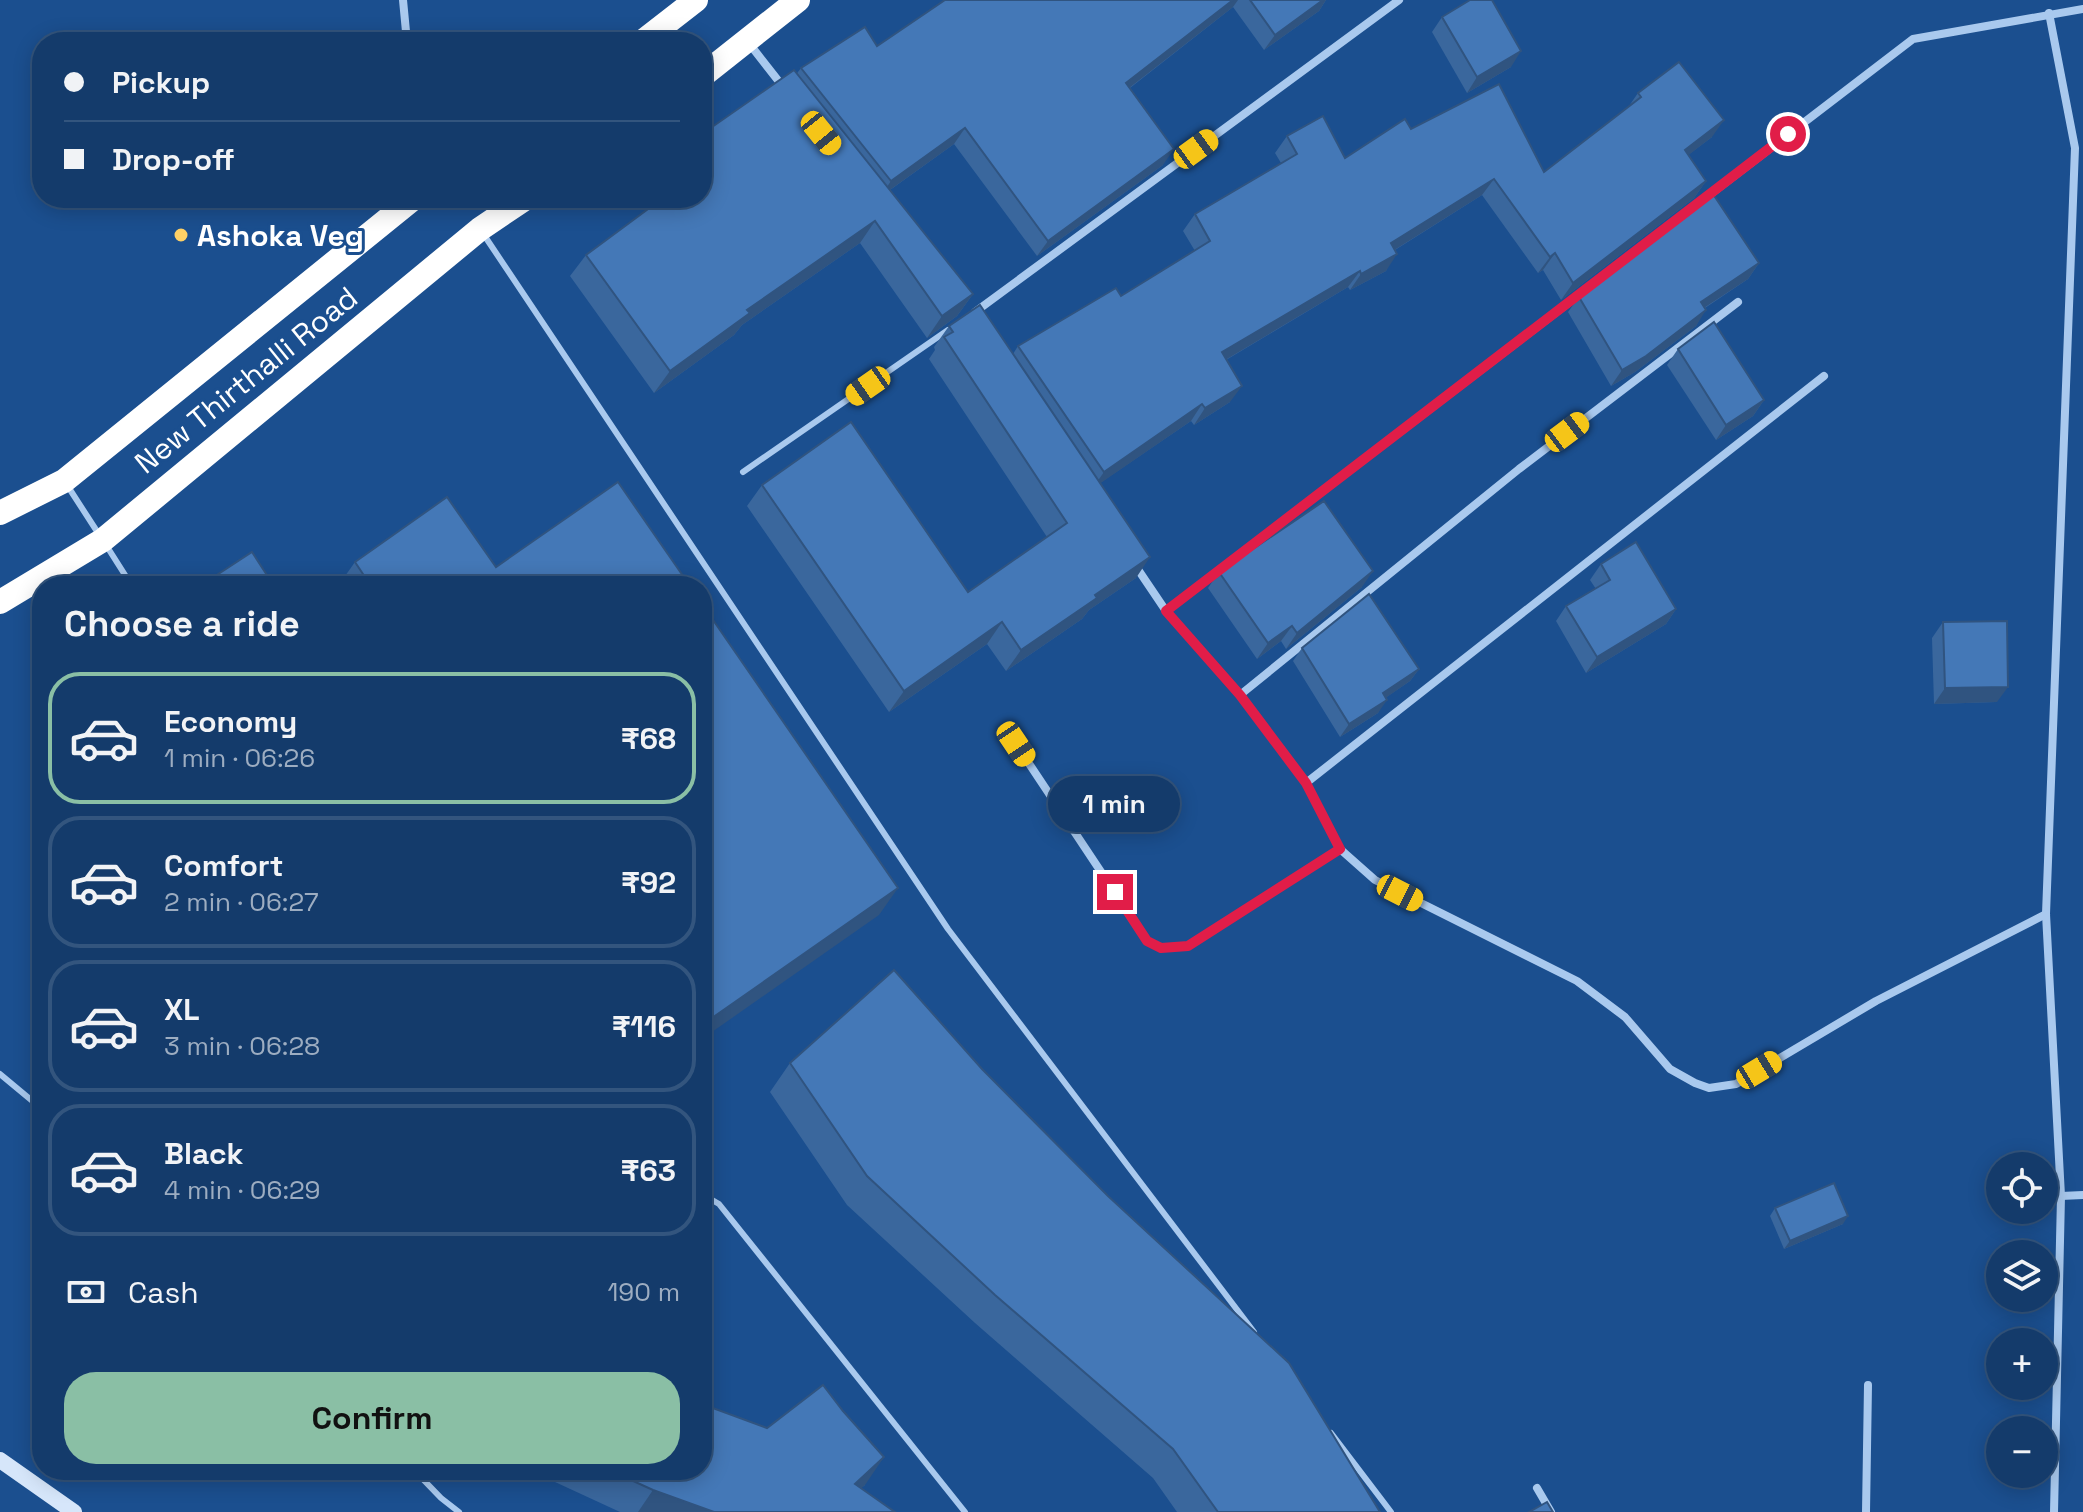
<!DOCTYPE html>
<html lang="en">
<head>
<meta charset="utf-8">
<style>
  :root { --surface:#143b6b; --page:#1d4271; --text:#f1f3f6; --muted:#9dadc1; --line:#33557e; --accent:#8abfa5 }
  body { margin:0; font-family:"Space Grotesk",sans-serif; background:var(--page); color:var(--text); height:100vh; display:flex; flex-direction:column; font-size:30px; white-space:nowrap }
  * { box-sizing:border-box; margin:0 }
  p { font-size:26px; color:var(--muted) }
  .icon { flex:none; width:44px; height:44px; fill:none; stroke:currentColor; stroke-width:2; stroke-linecap:round; stroke-linejoin:round }
  .map { position:relative; flex:1; overflow:hidden }
  .details { position:absolute; left:32px; top:576px; width:680px; height:904px; display:flex; flex-direction:column; background:var(--surface); border-radius:32px; box-shadow:0 4px 20px #0003,0 0 0 2px var(--line) }
  .details>* { flex:none }
  .top-card { position:absolute; left:32px; top:32px; width:680px; height:176px; border-radius:32px; box-shadow:0 4px 20px #0003,0 0 0 2px var(--line); display:grid; align-content:center; height:176px; padding:0 32px; background:var(--surface) }
  .tools { position:absolute; left:1986px; top:1152px; display:grid; gap:16px }
  .tools a { display:grid; place-items:center; width:72px; height:72px; border-radius:50%; background:var(--surface); box-shadow:0 4px 20px #0003,0 0 0 2px var(--line); font-size:40px }
  .end { position:absolute; width:36px; height:36px; margin:-18px; border:10px solid #e11d48; background:#fff; box-shadow:0 0 0 4px #fff }
  .from { border-radius:50% }
  .bubble { position:absolute; height:56px; border-radius:28px; background:var(--surface); box-shadow:0 4px 20px #0003,0 0 0 2px var(--line); font-size:26px; font-weight:800; line-height:56px; text-align:center }
  .car { position:absolute; width:24px; height:48px; margin:-24px -12px; border-radius:10px; box-shadow:0 0 6px 2px #0007; background:linear-gradient(#f5c518 24%,#345 0 40%,#f5c518 0 76%,#345 0 86%,#f5c518 0) }
  .top-card b { display:flex; align-items:center; gap:28px; height:76px; font-size:30px }
  .top-card b+b { border-top:2px solid var(--line) }
  .top-card i { width:20px; height:20px; background:var(--text) }
  ul { padding:0; list-style:none }
  li { display:flex; align-items:center; gap:24px; height:132px; margin:0 16px 12px; padding:0 16px; border:4px solid var(--line); border-radius:32px }
  li div { flex:1 }
  li b { display:block; font-size:30px }
  li em { font-style:normal; font-weight:800 }
  li.on { border-color:var(--accent) }
  li>.icon { width:72px; height:72px; stroke-width:1.5 }
  h2 { padding:0 32px; font-size:36px; line-height:96px }
  .pay { display:flex; align-items:center; gap:20px; height:88px; padding:0 32px; font-size:30px }
  .pay p { margin-inline-start:auto }
  .cta { display:flex; gap:16px; margin-top:auto; padding:16px 32px }
  .cta a { flex:1; height:92px; border-radius:32px; background:var(--accent); color:#111; font-size:32px; font-weight:800; line-height:92px; text-align:center }
  .map>svg:first-child { display:block }
  .lines { fill:none; stroke-linecap:round; stroke-linejoin:round }
  .lane { stroke:#a9c9ee; stroke-width:6 }
  .street { stroke:#a9c9ee; stroke-width:8 }
  .secondary { stroke:#d6e6fa; stroke-width:16 }
  .highway { stroke:#fff; stroke-width:24 }
  .wall { fill:#3a679d }
  .shaded-wall { fill:#305480 }
  .building { fill:#4478b7; stroke:#305480; stroke-width:2 }
  .route { stroke:#e11d48; stroke-width:10 }
  .poi-dot { fill:#ffd166; stroke:#1b4f8f; stroke-width:3 }
  .labels { text-anchor:middle; dominant-baseline:central; stroke-width:6; stroke-linejoin:round; paint-order:stroke }
  .poi-label { font-size:30px; font-weight:bold; fill:#fff; stroke:#1b4f8f; text-anchor:start }
  .street-label { font-size:30px; fill:#fff; stroke:#1b4f8f }
</style>
</head>
<body>
<div class="map">
<svg width="2083" height="1512" viewBox="0 0 2083 1512">
  <rect width="100%" height="100%" fill="#1b4f8f"/>
  <g class="lines">
    <!-- lane -->
    <g class="lane">
      <polyline points="484,235 948,929 1254,1332"/>
      <polyline points="743,472 948,330"/>
      <polyline points="67,485 100,536"/>
      <polyline points="106,545 132,586"/>
      <polyline points="0,1074 42,1109"/>
      <polyline points="702,1194 719,1204 965,1512"/>
      <polyline points="1331,1433 1391,1512"/>
      <polyline points="414,1470 441,1498 459,1512"/>
    </g>
    <!-- street -->
    <g class="street">
      <polyline points="403,0 407,42"/>
      <polyline points="2049,13 2075,148 2046,914 2061,1196 2054,1512"/>
      <polyline points="748,42 784,88"/>
      <polyline points="975,312 1399,0"/>
      <polyline points="1135,565 1166,611 1240,695 1306,783 1340,849 1375,880 1577,981 1625,1017 1670,1069 1695,1083 1709,1088 1736,1084 1876,1001 2046,914"/>
      <polyline points="1166,611 1913,39 2083,9"/>
      <polyline points="1240,695 1519,469 1738,302"/>
      <polyline points="1016,744 1147,941 1161,948 1188,946 1340,849"/>
      <polyline points="1306,783 1824,376"/>
      <polyline points="2061,1196 2083,1195"/>
      <polyline points="1537,1488 1551,1512"/>
      <polyline points="1866,1512 1868,1385"/>
    </g>
    <!-- secondary -->
    <polyline class="secondary" points="0,1460 74,1512"/>
    <!-- highway -->
    <g class="highway">
      <polyline points="642,42 696,0"/>
      <polyline points="702,76 798,0"/>
      <polyline points="0,513 64,481 414,198"/>
      <polyline points="0,602 103,540 480,229 526,198"/>
    </g>
  </g>
  <!-- wall -->
  <g class="wall">
    <polygon points="945,0 1326,0 1319,11 1264,50 1233,7 1130,88 1163,165 1037,256 954,144 890,190 973,294 957,316 927,338 860,243 742,325 734,335 654,393 570,276 586,255 657,203 654,198 702,198 801,68 877,46"/>
    <polygon points="1442,17 1511,67 1467,93 1432,32"/>
    <polygon points="1638,93 1712,137 1688,155 1706,181 1694,198 1561,300 1543,270 1538,273 1482,195 1395,250 1386,271 1350,290 1348,287 1226,360 1230,402 1194,425 1191,421 1100,483 1136,578 1089,610 1082,619 1006,671 987,644 889,712 747,506 762,485 968,592 1047,537 929,359 935,350 934,347 949,326 1013,354 1018,346 1121,296 1195,251 1183,231 1195,214 1281,163 1275,153 1287,136 1345,158 1411,129 1544,172 1629,106"/>
    <polygon points="1759,263 1748,279 1705,308 1696,326 1635,372 1611,386 1568,312 1579,297"/>
    <polygon points="1678,349 1764,400 1753,416 1716,440 1667,365"/>
    <polygon points="355,562 496,567 690,586 338,586"/>
    <polygon points="1601,564 1676,609 1666,624 1586,673 1556,621 1566,606 1596,589 1590,580"/>
    <polygon points="1219,572 1362,587 1286,649 1281,641 1257,659 1208,588"/>
    <polygon points="1943,622 1997,702 1934,704 1932,638"/>
    <polygon points="1302,648 1419,669 1410,681 1385,698 1378,713 1340,737 1293,661"/>
    <polygon points="790,1063 982,1069 1380,1512 1177,1512 1153,1478 975,1323 847,1205 770,1092"/>
    <polygon points="1775,1208 1843,1224 1784,1249 1770,1216"/>
    <polygon points="529,1470 702,1470 865,1485 861,1488 895,1512 620,1512"/>
  </g>
  <!-- shaded-wall -->
  <g class="shaded-wall">
    <polygon points="1233,0 1238,0 1233,7 1115,99 1126,83"/>
    <polygon points="1323,0 1326,0 1319,11 1264,50 1275,35"/>
    <polygon points="1521,51 1511,67 1467,93 1477,77"/>
    <polygon points="1724,120 1712,137 1673,167 1685,150"/>
    <polygon points="965,128 954,144 880,197 891,181"/>
    <polygon points="1174,149 1163,165 1037,256 1048,241"/>
    <polygon points="1494,179 1482,195 1380,259 1391,243"/>
    <polygon points="1706,181 1694,198 1561,300 1573,283"/>
    <polygon points="875,221 860,243 742,325 734,335 654,393 670,371 747,310"/>
    <polygon points="1555,253 1543,270 1538,273 1550,257"/>
    <polygon points="1397,254 1386,271 1350,290 1361,274"/>
    <polygon points="1759,263 1748,279 1690,317 1701,302"/>
    <polygon points="1360,271 1348,287 1210,369 1222,352"/>
    <polygon points="973,294 957,316 927,338 942,316"/>
    <polygon points="1706,310 1696,326 1635,372 1611,386 1622,370"/>
    <polygon points="1242,386 1230,402 1194,425 1205,408"/>
    <polygon points="1764,400 1753,416 1716,440 1726,425"/>
    <polygon points="1202,404 1191,421 1092,489 1104,472"/>
    <polygon points="1150,557 1136,578 1089,610 1082,619 1006,671 1021,650 1095,595"/>
    <polygon points="1373,571 1362,587 1286,649 1297,633"/>
    <polygon points="1676,609 1666,624 1586,673 1597,657"/>
    <polygon points="1002,622 987,644 889,712 904,691"/>
    <polygon points="1292,626 1281,641 1257,659 1268,643"/>
    <polygon points="1419,669 1410,681 1374,706 1383,693"/>
    <polygon points="2008,687 1997,702 1934,704 1945,688"/>
    <polygon points="1387,700 1378,713 1340,737 1349,724"/>
    <polygon points="898,888 879,915 702,1039 702,1025"/>
    <polygon points="1848,1216 1843,1224 1784,1249 1790,1241"/>
    <polygon points="884,1457 865,1485 835,1512 855,1484"/>
    <polygon points="653,1490 714,1512 638,1512"/>
  </g>
  <!-- building -->
  <g class="building">
    <polygon points="945,0 1233,0 1126,83 1174,149 1048,241 965,128 891,181 801,68 865,27 877,46"/>
    <polygon points="1250,0 1323,0 1275,35"/>
    <polygon points="1470,0 1492,0 1521,51 1477,77 1442,17"/>
    <polygon points="1679,62 1724,120 1685,150 1706,181 1573,283 1555,253 1550,257 1494,179 1391,243 1397,254 1361,274 1360,271 1222,352 1242,386 1205,408 1202,404 1104,472 1018,346 1116,288 1121,296 1210,241 1195,214 1297,154 1287,136 1323,116 1345,158 1405,119 1411,129 1499,84 1544,172 1641,97 1638,93"/>
    <polygon points="794,70 973,294 942,316 875,221 747,310 750,313 670,371 586,255 663,198 702,198 702,134"/>
    <polygon points="1713,194 1759,263 1701,302 1706,310 1646,356 1622,370 1579,297"/>
    <polygon points="980,305 1150,557 1095,595 1097,598 1021,650 1002,622 904,691 762,485 851,422 968,592 1067,523 944,337 953,332 949,326"/>
    <polygon points="1714,322 1764,400 1726,425 1678,349"/>
    <polygon points="618,482 690,586 371,586 355,562 447,497 496,567"/>
    <polygon points="1324,501 1373,571 1297,633 1292,626 1268,643 1219,572"/>
    <polygon points="1636,542 1676,609 1597,657 1566,606 1610,580 1601,564"/>
    <polygon points="252,552 274,586 200,586"/>
    <polygon points="1369,594 1419,669 1383,693 1387,700 1349,724 1302,648"/>
    <polygon points="702,604 898,888 702,1025"/>
    <polygon points="2007,621 2008,687 1945,688 1943,622"/>
    <polygon points="894,970 982,1069 1108,1196 1289,1363 1380,1512 1218,1512 1173,1449 995,1295 867,1176 790,1063"/>
    <polygon points="1834,1183 1848,1216 1790,1241 1775,1208"/>
    <polygon points="823,1385 843,1411 884,1457 855,1484 895,1512 714,1512 653,1490 609,1470 702,1470 702,1404 767,1428"/>
    <polygon points="1547,1502 1553,1512 1529,1512"/>
  </g>
  <g class="lines">
    <!-- route -->
    <polyline class="route" points="1115,892 1147,941 1161,948 1188,946 1340,849 1306,783 1240,695 1166,611 1788,134"/>
  </g>
  <!-- markers -->
  <circle class="poi-dot" cx="181" cy="235" r="8"/>
  <g class="labels">
    <!-- poi labels -->
    <g class="poi-label">
      <text x="197" y="235">Ashoka Veg</text>
    </g>
    <!-- street labels -->
    <g class="street-label">
      <text transform="translate(246 380) rotate(-39)">New Thirthalli Road</text>
    </g>
  </g>
</svg>
<div class="tools">
<a><svg class="icon" aria-label="locate" viewBox="0 0 24 24"><circle cx="12" cy="12" r="6"/><path d="M12 2v4M12 18v4M2 12h4M18 12h4"/></svg></a>
<a><svg class="icon" aria-label="layers" viewBox="0 0 24 24"><path d="M12 4l9 5-9 5-9-5zM3 14l9 5 9-5"/></svg></a>
<a>+</a>
<a>−</a>
</div>
<i class="end from" style="left:1788px;top:134px"></i>
<i class="end" style="left:1115px;top:892px"></i>
<div class="bubble" style="left:1048px;top:776px;width:132px">1 min</div>
<i class="car" style="left:821px;top:133px;rotate:141deg"></i>
<i class="car" style="left:1196px;top:149px;rotate:54deg"></i>
<i class="car" style="left:868px;top:386px;rotate:235deg"></i>
<i class="car" style="left:1567px;top:432px;rotate:53deg"></i>
<i class="car" style="left:1016px;top:744px;rotate:146deg"></i>
<i class="car" style="left:1400px;top:893px;rotate:117deg"></i>
<i class="car" style="left:1759px;top:1070px;rotate:59deg"></i>
<div class="top-card">
<b><i class="from"></i>Pickup</b>
<b><i></i>Drop-off</b>
</div>
<section class="details">
<h2>Choose a ride</h2>
<ul>
<li class="on"><svg class="icon" aria-label="car" viewBox="0 0 24 24"><path d="M5 17H2v-5l4-1 3-4h7l3 4 3 1v5h-3M9 17h6M6 11h13"/><circle cx="7" cy="17" r="2"/><circle cx="17" cy="17" r="2"/></svg><div><b>Economy</b><p>1 min · 06:26</p></div><em>₹68</em></li>
<li><svg class="icon" aria-label="car" viewBox="0 0 24 24"><path d="M5 17H2v-5l4-1 3-4h7l3 4 3 1v5h-3M9 17h6M6 11h13"/><circle cx="7" cy="17" r="2"/><circle cx="17" cy="17" r="2"/></svg><div><b>Comfort</b><p>2 min · 06:27</p></div><em>₹92</em></li>
<li><svg class="icon" aria-label="car" viewBox="0 0 24 24"><path d="M5 17H2v-5l4-1 3-4h7l3 4 3 1v5h-3M9 17h6M6 11h13"/><circle cx="7" cy="17" r="2"/><circle cx="17" cy="17" r="2"/></svg><div><b>XL</b><p>3 min · 06:28</p></div><em>₹116</em></li>
<li><svg class="icon" aria-label="car" viewBox="0 0 24 24"><path d="M5 17H2v-5l4-1 3-4h7l3 4 3 1v5h-3M9 17h6M6 11h13"/><circle cx="7" cy="17" r="2"/><circle cx="17" cy="17" r="2"/></svg><div><b>Black</b><p>4 min · 06:29</p></div><em>₹63</em></li>
</ul>
<div class="pay"><svg class="icon" aria-label="cash" viewBox="0 0 24 24"><path d="M3 7h18v10H3z"/><circle cx="12" cy="12" r="2"/></svg>Cash<p>190 m</p></div>
<div class="cta"><a>Confirm</a></div>
</section>
</div>
</body>
</html>
